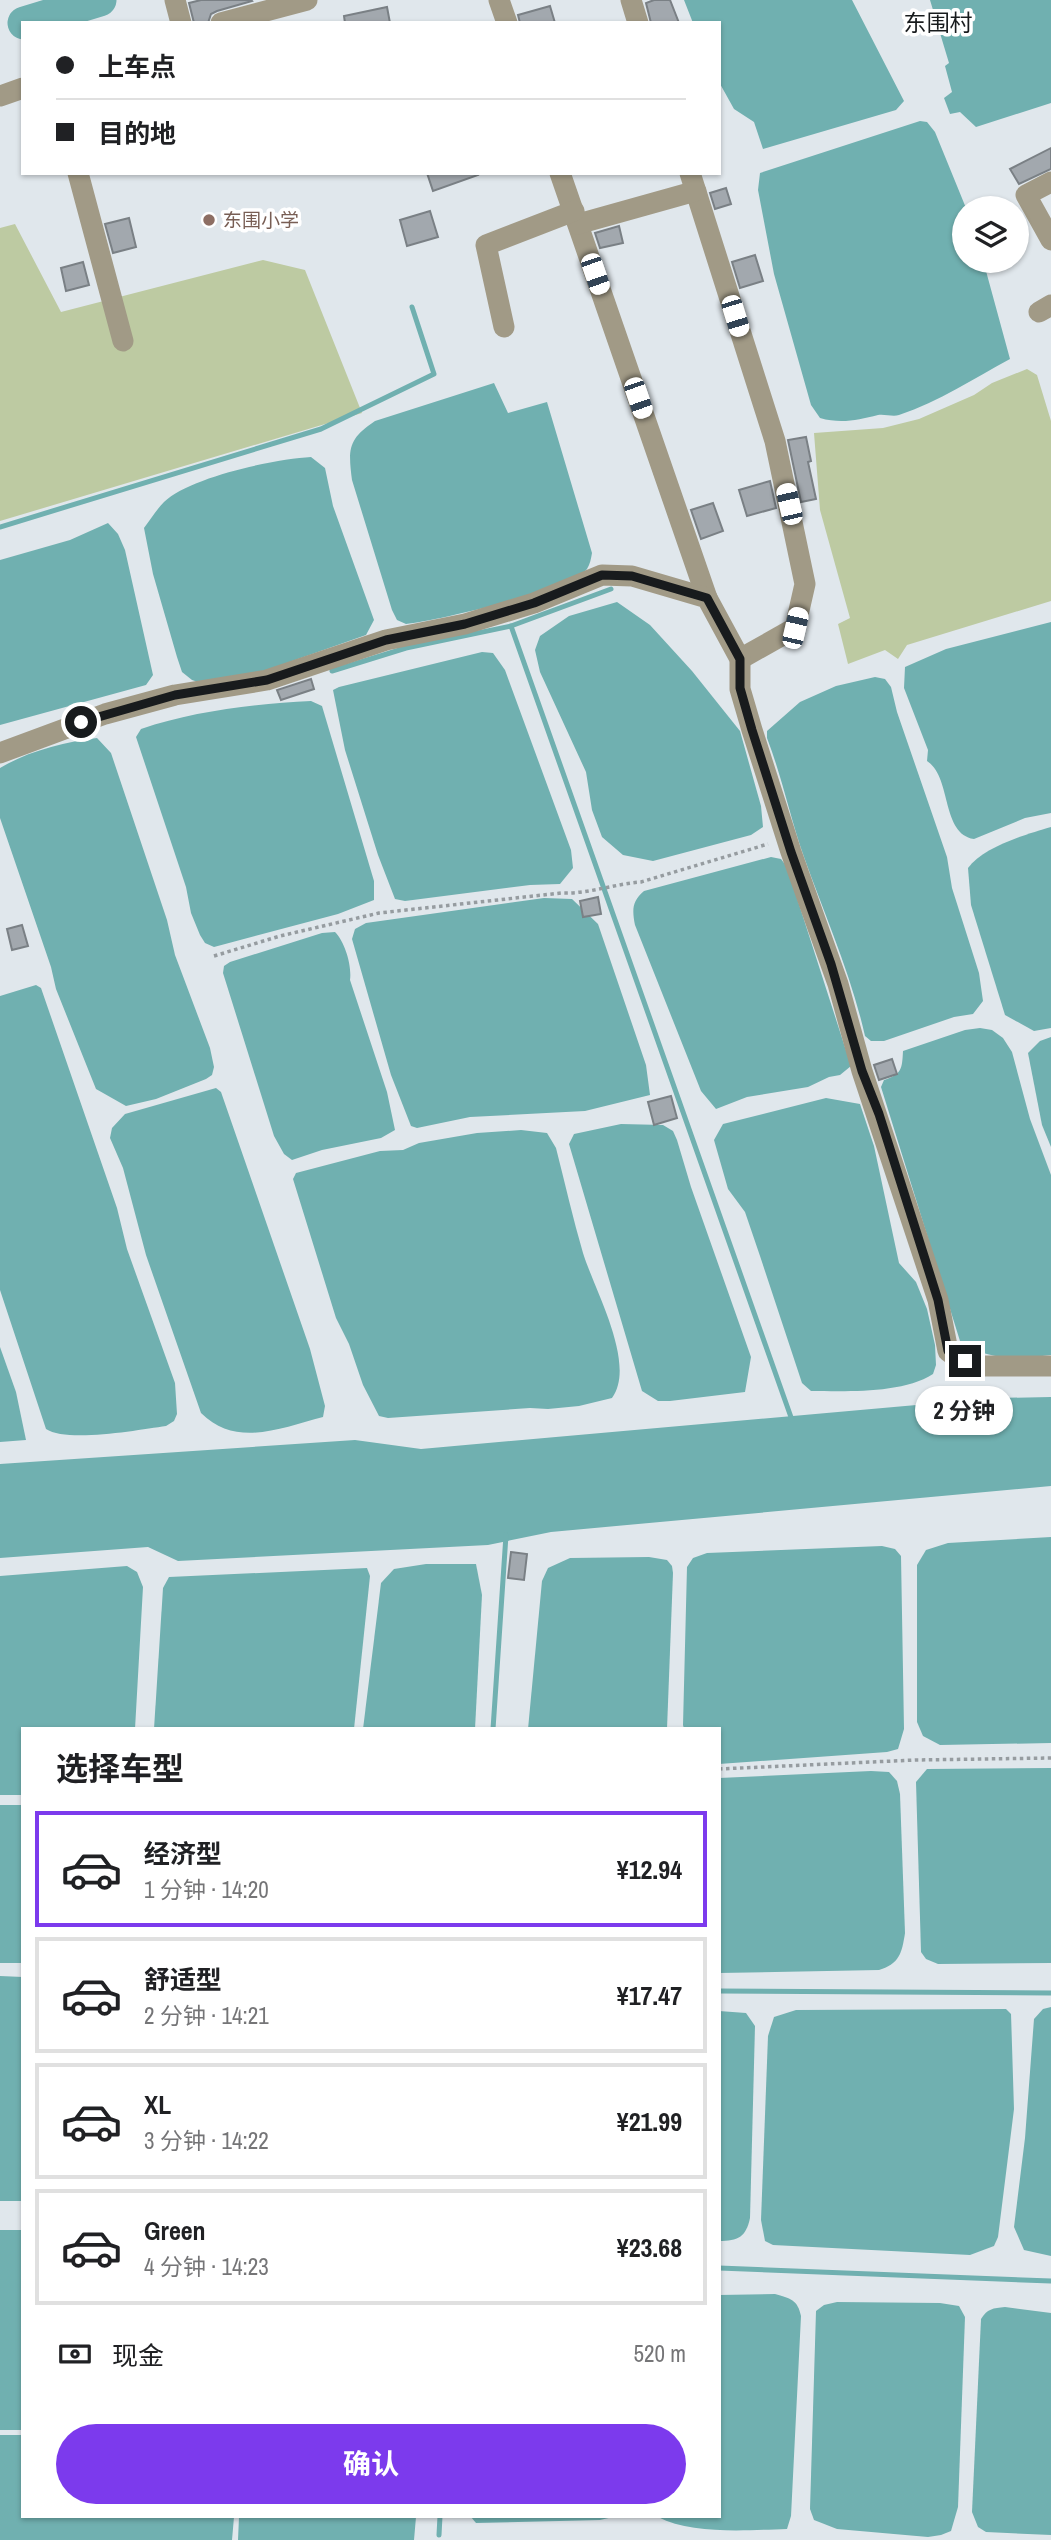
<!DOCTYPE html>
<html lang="zh">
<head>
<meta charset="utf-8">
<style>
  :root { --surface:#fff; --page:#f6f6f6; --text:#202124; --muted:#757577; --line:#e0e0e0; --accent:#7c3aed }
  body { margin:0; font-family:"Archivo Narrow","Noto Sans SC",sans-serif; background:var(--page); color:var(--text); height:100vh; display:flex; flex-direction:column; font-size:26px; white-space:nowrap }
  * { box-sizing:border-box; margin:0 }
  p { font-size:23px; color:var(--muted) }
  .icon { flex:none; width:38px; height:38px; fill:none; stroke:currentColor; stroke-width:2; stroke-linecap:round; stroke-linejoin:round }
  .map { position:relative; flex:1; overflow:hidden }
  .sheet { position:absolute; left:21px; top:1727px; width:700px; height:791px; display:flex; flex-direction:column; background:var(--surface); border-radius:0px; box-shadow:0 2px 5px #0004 }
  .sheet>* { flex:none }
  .top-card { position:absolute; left:21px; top:21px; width:700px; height:154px; border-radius:0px; box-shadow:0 2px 5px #0004; display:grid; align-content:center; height:154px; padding:0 35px; background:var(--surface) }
  .fabs { position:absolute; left:952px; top:196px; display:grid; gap:14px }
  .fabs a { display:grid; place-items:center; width:77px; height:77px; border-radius:50%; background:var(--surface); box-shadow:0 2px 5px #0004; font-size:35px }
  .end { position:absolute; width:32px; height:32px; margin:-16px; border:9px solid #181b1d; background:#fff; box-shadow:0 0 0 4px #fff }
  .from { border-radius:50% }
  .bubble { position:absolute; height:49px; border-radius:24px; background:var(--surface); box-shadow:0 2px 5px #0004; font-size:23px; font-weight:700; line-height:49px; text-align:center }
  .car { position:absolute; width:21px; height:42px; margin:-21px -10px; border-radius:9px; box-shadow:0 0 5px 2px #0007; background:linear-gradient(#fff 24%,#345 0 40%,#fff 0 76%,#345 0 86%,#fff 0) }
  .top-card b { display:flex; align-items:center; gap:24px; height:66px; font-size:26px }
  .top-card b+b { border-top:2px solid var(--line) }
  .top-card i { width:18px; height:18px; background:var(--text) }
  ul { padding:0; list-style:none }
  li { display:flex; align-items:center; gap:21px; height:116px; margin:0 14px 10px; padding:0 21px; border:4px solid var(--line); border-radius:0px }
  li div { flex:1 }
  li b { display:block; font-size:26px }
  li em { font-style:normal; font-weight:700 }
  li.selected { border-color:var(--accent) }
  li>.icon { width:63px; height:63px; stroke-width:1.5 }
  h2 { padding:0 35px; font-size:32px; line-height:84px }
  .pay { display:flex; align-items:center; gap:18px; height:77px; padding:0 35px; font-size:26px }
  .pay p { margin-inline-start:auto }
  .button { display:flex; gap:14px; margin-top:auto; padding:14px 35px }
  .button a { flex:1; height:80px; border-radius:42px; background:var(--accent); color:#fff; font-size:28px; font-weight:700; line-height:80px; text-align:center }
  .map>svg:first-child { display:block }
  .green { fill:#bdcaa2 }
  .water { fill:#70b0b0 }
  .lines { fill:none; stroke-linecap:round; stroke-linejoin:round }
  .stream { stroke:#70b0b0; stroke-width:5 }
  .river { stroke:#70b0b0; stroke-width:33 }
  .building { fill:#a2a8ae; stroke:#7a8085; stroke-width:2 }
  .path { stroke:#969ca0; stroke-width:3.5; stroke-dasharray:3.5 3.5; stroke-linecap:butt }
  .minor { stroke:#a19a86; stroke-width:21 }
  .route { stroke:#181b1d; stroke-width:9 }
  .education-dot { fill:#8d6e63; stroke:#fff; stroke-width:2.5 }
  .labels { text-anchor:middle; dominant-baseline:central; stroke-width:7; stroke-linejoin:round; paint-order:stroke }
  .education-label { font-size:19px; fill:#785e54; stroke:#fff; text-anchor:start }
  .quarter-label { font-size:23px; fill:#181b1d; stroke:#fff }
</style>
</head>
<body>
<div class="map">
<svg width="1051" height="2540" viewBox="0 0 1051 2540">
  <rect width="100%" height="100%" fill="#e0e7ec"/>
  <!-- green -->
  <g class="green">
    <polygon points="15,224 61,312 263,260 305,270 362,413 0,521 0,228"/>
    <polygon points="1027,369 1037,375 1051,421 1051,601 907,645 898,659 885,650 848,664 838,624 850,618 820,510 814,433 883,428 919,419 974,395 992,383"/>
  </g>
  <!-- water -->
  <g class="water">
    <polygon points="684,0 852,0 904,101 896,110 763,149 754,122 734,109 719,82 719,23 693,23"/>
    <polygon points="930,0 1051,0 1051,103 976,127 960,112 950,114 944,98 952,92 945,66 949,63"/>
    <path d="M920 121 927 122 935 132 966 208 964 261H980L986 271 1010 359C973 379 940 401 899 415 893 417 885 414 878 415 858 420 841 424 820 418L811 405 774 274 758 190 760 173Z"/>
    <path d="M494 383 508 413 547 402 592 553C591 559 590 564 587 569 569 590 437 621 406 624L397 620 392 610 352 480C348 449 348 439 375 421Z"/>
    <path d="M311 457 325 468 333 506 374 620 366 635 247 677 201 683 192 680 182 672 177 657 153 574 144 528C150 520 157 509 164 502 190 477 275 459 311 457Z"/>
    <polygon points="108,523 118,534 125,550 153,675 146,685 0,725 0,560 70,540"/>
    <polygon points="617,602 650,625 692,671 740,731 761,806 763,827 751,835 653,861 623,855 602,837 592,810 586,772 540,672 535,650 540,636 569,616"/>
    <path d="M1051 622V813L1025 818 974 839C941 834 952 777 927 761L928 750 904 688 905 667 946 649Z"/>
    <polygon points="482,652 493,653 505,670 571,850 573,868 560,884 530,885 405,901 395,899 378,855 345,750 333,690 339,687"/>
    <path d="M875 677 885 679 891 687 897 712 947 857 952 888 979 973 983 1001 973 1014 954 1017 884 1041H871L865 1036C851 974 825 916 804 857 790 817 782 777 767 738V731L800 702 836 686Z"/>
    <path d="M311 701 322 706 374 881V900L338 914 214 947 205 943 200 935 191 913 186 887 136 737 141 729C194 711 255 704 311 701Z"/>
    <path d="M97 738 111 753 167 920 175 955 210 1048 214 1067 212 1075 206 1079 156 1099 126 1106 96 1089 56 989 51 967 0 818V768C28 751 65 742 97 738Z"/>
    <path d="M1051 827V1028L1034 1031 1005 1015 971 905 968 868C983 847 1027 834 1051 827Z"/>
    <path d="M771 857 781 859 787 867 851 1066 840 1075 829 1077 808 1087 747 1097 716 1109 701 1091 635 925C632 910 632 901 644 891Z"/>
    <polygon points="544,898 572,899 598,924 646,1065 650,1095 585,1111 470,1117 417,1128 411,1126 391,1075 352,939 355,929 366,923"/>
    <path d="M335 932C345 942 352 966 350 980L387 1092 395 1130 381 1138 322 1150 292 1160 284 1154 274 1136 223 973 224 966 230 962 322 933Z"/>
    <path d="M36 985 41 988 117 1208 127 1249 175 1383 177 1414 174 1421 166 1426C138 1430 67 1443 46 1429L0 1290V996Z"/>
    <path d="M980 1028 992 1030 1003 1038 1012 1052 1030 1119 1051 1175V1355C1019 1359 986 1361 960 1341L881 1087 884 1080C902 1074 902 1069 903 1051L965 1030Z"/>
    <polygon points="1051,1037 1051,1147 1042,1125 1028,1053 1040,1041"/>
    <path d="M216 1088 221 1092 310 1349 325 1406 323 1417C281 1428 236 1448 201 1413L146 1255 123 1168 110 1138 112 1128 125 1114Z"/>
    <path d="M826 1098 860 1104 874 1146 899 1263 916 1282 927 1309 935 1345 936 1365 933 1374C902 1394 847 1391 811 1391L802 1383 760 1256 745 1212 728 1189 714 1140 723 1124Z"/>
    <polygon points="621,1124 663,1125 673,1131 677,1140 691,1187 751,1357 745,1392 670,1401 658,1401 642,1391 569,1144 574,1134"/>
    <path d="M521 1130 547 1133 556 1148C565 1183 573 1219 583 1253 594 1289 637 1364 612 1398L579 1406 548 1409 530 1408 388 1418 379 1416 363 1385 349 1344 336 1318 293 1179 296 1173 380 1151 403 1150 419 1143 477 1133Z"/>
    <polygon points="0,1347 16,1392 26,1440 0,1442"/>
    <polygon points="1051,1397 1051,1486 551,1532 488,1545 178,1561 148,1547 0,1558 0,1464 355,1440 421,1449 995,1398"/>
    <polygon points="1051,1537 1051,1743 940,1745 923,1736 917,1722 917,1565 926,1550 948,1543"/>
    <polygon points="882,1546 895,1549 901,1556 904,1729 898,1749 887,1752 719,1764 719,1729 684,1729 683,1725 687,1567 693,1558 707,1553"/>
    <polygon points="649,1557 667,1560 672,1566 673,1573 667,1729 528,1729 542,1581 548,1568 570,1558"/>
    <polygon points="426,1564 476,1564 482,1595 475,1729 363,1729 381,1583 394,1569"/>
    <polygon points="127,1566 137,1572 143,1587 135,1729 23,1729 23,1795 0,1795 0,1576"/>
    <polygon points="367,1568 370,1576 354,1729 154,1729 163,1588 169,1577"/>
    <polygon points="1051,1768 1051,1963 938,1964 926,1959 921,1952 916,1782 927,1769"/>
    <path d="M871 1771 889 1772 897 1781 900 1794 905 1933C902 1953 899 1964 879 1970L719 1973V1778Z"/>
    <rect x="0" y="1805" width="23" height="158"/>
    <polygon points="0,1976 23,1977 23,2201 0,2201"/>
    <polygon points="1051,2007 1051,2256 1024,2250 1014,2227 1025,2138 1034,2019 1043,2009"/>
    <polygon points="1006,2009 1011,2014 1014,2109 998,2237 994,2246 970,2255 773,2245 765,2241 761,2220 768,2036 774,2017 796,2010"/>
    <path d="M719 2011 746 2013 755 2026 750 2218C746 2237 738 2241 719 2241Z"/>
    <rect x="0" y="2230" width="23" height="200"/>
    <path d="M775 2294C790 2298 798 2300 801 2316L791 2516 787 2529C749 2530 692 2535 658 2517L719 2516V2295Z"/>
    <polygon points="837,2302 940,2303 959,2306 965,2317 958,2507 951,2531 941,2535 928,2537 837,2529 814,2520 810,2509 816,2311 824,2305"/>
    <path d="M1005 2307 1051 2313V2535L986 2532 978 2527 972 2512 981 2319C987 2309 993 2308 1005 2307Z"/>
    <polygon points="0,2435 23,2435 23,2516 234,2517 232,2540 0,2540"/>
    <polygon points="239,2517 239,2516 416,2517 414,2540 238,2540"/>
    <polygon points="471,2517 613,2517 600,2520 476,2523"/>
  </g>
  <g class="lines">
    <!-- stream -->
    <g class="stream">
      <polyline points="0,527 321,429 434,374 412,307"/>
      <polyline points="511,626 792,1420"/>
      <polyline points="332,671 406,648 511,626 611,589"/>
      <polyline points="493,1729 506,1535"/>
      <polyline points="719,1991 1051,1993"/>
      <polyline points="719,2268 1051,2281"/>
      <polyline points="439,2535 440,2516"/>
    </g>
    <!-- river -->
    <polyline class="river" points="24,23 100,0"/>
  </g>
  <!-- building -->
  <g class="building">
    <polygon points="201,0 251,0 252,1 217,11 211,14 208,23 194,23 189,3"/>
    <polygon points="654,0 670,0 679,23 651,23 646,3"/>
    <polygon points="550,6 555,23 520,23 518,15"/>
    <polygon points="387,7 390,23 345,23 344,16"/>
    <polygon points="1051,148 1051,169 1019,184 1010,169"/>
    <polygon points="427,173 477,173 478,175 433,191"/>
    <polygon points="726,188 731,204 715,209 710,193"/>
    <polygon points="430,211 438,237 407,246 400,220"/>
    <polygon points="129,218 136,247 113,253 105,224"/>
    <polygon points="619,226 623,243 600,248 595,233"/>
    <polygon points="755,255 763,281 740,288 732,262"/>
    <polygon points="83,262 89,285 66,291 61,268"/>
    <polygon points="806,437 811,461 808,462 816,499 801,502 788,440"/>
    <polygon points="770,481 776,508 747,516 739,490"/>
    <polygon points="713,503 723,531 701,539 691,510"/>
    <polygon points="311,679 314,689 281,700 277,690"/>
    <polygon points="598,897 601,914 583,917 580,901"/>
    <polygon points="22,925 28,946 12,950 7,929"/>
    <polygon points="892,1059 897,1074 879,1080 874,1065"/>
    <polygon points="671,1096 677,1118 654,1125 648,1102"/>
    <polygon points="511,1552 527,1554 524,1580 508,1578"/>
  </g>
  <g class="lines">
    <!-- path -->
    <g class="path">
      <path d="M214 956 280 936 379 913 561 893C589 894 614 884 641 882L768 844"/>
      <polyline points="719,1769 915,1760 1051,1758"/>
    </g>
    <!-- minor -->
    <g class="minor">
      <polyline points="175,0 181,23"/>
      <polyline points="499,0 507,23"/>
      <polyline points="631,0 638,23"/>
      <polyline points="221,23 307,0"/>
      <polyline points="0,96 23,88"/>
      <polyline points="78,173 123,341"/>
      <polyline points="560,173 707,598"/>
      <polyline points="690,173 775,441 805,584 795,628 740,659"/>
      <polyline points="1051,182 1026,195 1051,240"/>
      <polyline points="578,224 696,191"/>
      <polyline points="1039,312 1051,305"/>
      <polyline points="504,327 486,245 574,211"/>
      <polyline points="0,753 105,714 175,695 267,680 386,640 465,624 534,603 602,575 632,576 707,598 740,659 740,689 752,730 791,852 838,984 862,1071 938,1300 948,1351 956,1357 979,1366 1051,1366"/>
    </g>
  </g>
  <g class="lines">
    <!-- route -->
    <polyline class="route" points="81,722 175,695 267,680 386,640 465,624 534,603 602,575 632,576 707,598 740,659 740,688 752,730 791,852 831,964 862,1071 879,1114 938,1300 948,1351 965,1361"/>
  </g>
  <!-- markers -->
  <circle class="education-dot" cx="209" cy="220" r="7"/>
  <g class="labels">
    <!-- education labels -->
    <g class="education-label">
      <text x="223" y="220">东围小学</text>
    </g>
    <!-- quarter labels -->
    <g class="quarter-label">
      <text x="938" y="22">东围村</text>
    </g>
  </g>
</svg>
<div class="fabs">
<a><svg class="icon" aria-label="layers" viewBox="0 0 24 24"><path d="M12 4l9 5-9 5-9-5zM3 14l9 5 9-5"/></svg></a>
</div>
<i class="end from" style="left:81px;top:722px"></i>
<i class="end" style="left:965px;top:1361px"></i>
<div class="bubble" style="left:915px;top:1386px;width:98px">2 分钟</div>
<i class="car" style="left:595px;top:274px;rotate:161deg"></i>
<i class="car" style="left:735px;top:316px;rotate:163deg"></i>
<i class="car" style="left:638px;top:398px;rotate:161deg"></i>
<i class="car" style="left:789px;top:504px;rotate:347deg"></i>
<i class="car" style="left:795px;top:628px;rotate:13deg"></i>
<div class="top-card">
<b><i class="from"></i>上车点</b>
<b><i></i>目的地</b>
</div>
<section class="sheet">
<h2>选择车型</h2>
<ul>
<li class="selected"><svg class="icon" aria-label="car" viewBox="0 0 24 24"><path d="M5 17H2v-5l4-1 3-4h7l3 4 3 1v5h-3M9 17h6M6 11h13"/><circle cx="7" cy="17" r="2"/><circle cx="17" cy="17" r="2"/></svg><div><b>经济型</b><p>1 分钟 · 14:20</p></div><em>¥12.94</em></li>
<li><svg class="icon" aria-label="car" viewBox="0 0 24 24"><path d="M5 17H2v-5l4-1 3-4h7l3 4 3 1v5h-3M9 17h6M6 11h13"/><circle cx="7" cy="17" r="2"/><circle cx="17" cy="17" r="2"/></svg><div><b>舒适型</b><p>2 分钟 · 14:21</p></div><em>¥17.47</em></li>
<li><svg class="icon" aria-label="car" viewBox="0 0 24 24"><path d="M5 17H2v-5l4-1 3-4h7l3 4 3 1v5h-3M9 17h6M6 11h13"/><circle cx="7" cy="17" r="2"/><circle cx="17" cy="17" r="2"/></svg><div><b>XL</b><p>3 分钟 · 14:22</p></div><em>¥21.99</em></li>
<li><svg class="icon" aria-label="car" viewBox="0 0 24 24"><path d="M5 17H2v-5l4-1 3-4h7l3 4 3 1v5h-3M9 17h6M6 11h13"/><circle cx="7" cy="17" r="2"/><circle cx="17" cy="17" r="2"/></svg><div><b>Green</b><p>4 分钟 · 14:23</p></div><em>¥23.68</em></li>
</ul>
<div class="pay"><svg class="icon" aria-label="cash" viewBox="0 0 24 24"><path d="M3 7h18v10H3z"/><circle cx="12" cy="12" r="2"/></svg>现金<p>520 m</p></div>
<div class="button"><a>确认</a></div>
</section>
</div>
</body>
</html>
